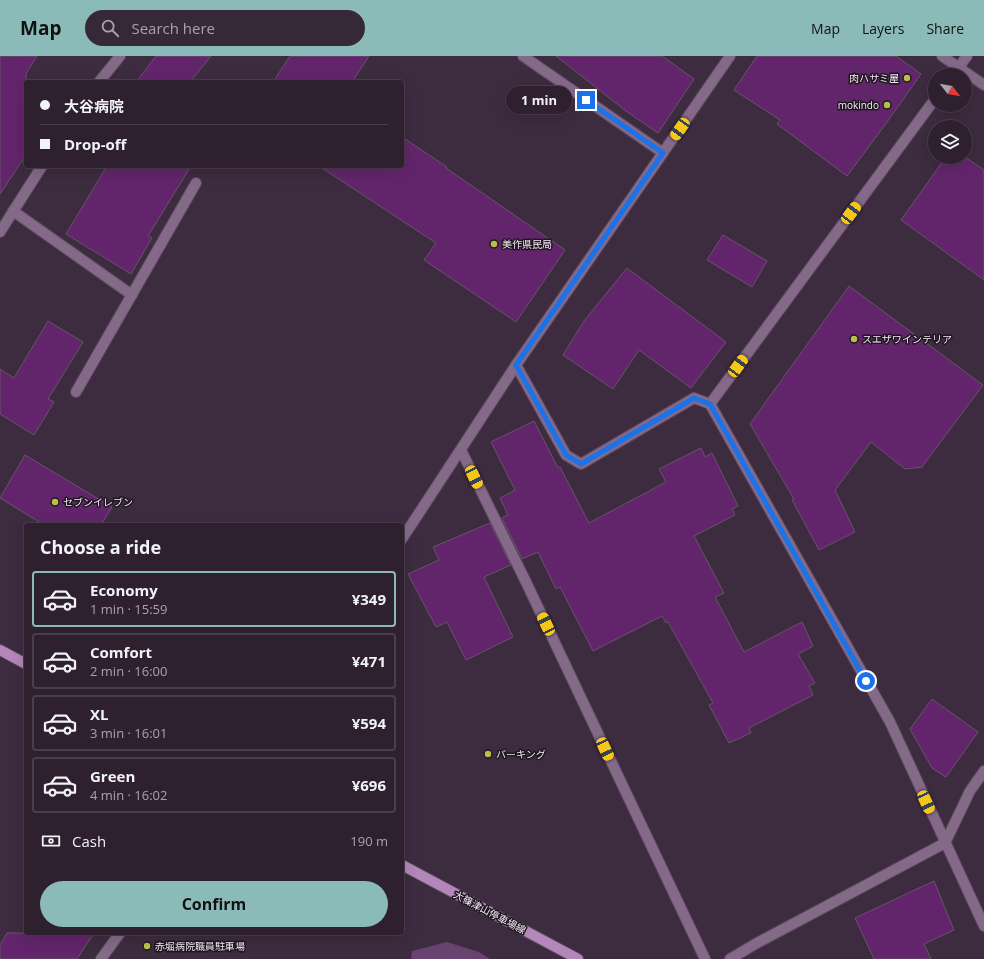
<!DOCTYPE html>
<html lang="en">
<head>
<meta charset="utf-8">
<style>
  :root { --surface:#2e202f; --page:#362837; --text:#f1f3f6; --muted:#a7a3aa; --line:#493e4b; --accent:#8bbbb9 }
  body { margin:0; font-family:"Open Sans","Noto Sans JP",sans-serif; background:var(--page); color:var(--text); height:100vh; display:flex; flex-direction:column; font-size:15px; white-space:nowrap }
  * { box-sizing:border-box; margin:0 }
  p { font-size:13px; color:var(--muted) }
  .icon { flex:none; width:22px; height:22px; fill:none; stroke:currentColor; stroke-width:2; stroke-linecap:round; stroke-linejoin:round }
  .map { position:relative; flex:1; overflow:hidden }
  .sheet { position:absolute; left:24px; top:467px; width:380px; height:412px; display:flex; flex-direction:column; background:var(--surface); border-radius:4px; box-shadow:0 4px 16px #0002,0 0 0 1px var(--line) }
  .sheet>* { flex:none }
  .banner { position:absolute; left:24px; top:24px; width:380px; height:88px; border-radius:4px; box-shadow:0 4px 16px #0002,0 0 0 1px var(--line); display:grid; align-content:center; height:88px; padding:0 16px; background:var(--surface) }
  .needle { width:26px; rotate:121deg }
  .buttons { position:absolute; left:928px; top:12px; display:grid; gap:8px }
  .buttons a { display:grid; place-items:center; width:44px; height:44px; border-radius:50%; background:var(--surface); box-shadow:0 4px 16px #0002,0 0 0 1px var(--line); font-size:20px }
  .end { position:absolute; width:18px; height:18px; margin:-9px; border:5px solid #1a73e8; background:#fff; box-shadow:0 0 0 2px #fff }
  .from { border-radius:50% }
  .bubble { position:absolute; height:28px; border-radius:14px; background:var(--surface); box-shadow:0 4px 16px #0002,0 0 0 1px var(--line); font-size:13px; font-weight:700; line-height:28px; text-align:center }
  .car { position:absolute; width:12px; height:24px; margin:-12px -6px; border-radius:5px; box-shadow:0 0 3px 1px #0007; background:linear-gradient(#f5c518 24%,#345 0 40%,#f5c518 0 76%,#345 0 86%,#f5c518 0) }
  .banner b { display:flex; align-items:center; gap:14px; height:38px; font-size:15px }
  .banner b+b { border-top:1px solid var(--line) }
  .banner i { width:10px; height:10px; background:var(--text) }
  ul { padding:0; list-style:none }
  li { display:flex; align-items:center; gap:12px; height:56px; margin:0 8px 6px; padding:0 8px; border:2px solid var(--line); border-radius:4px }
  li div { flex:1 }
  li b { display:block; font-size:15px }
  li em { font-style:normal; font-weight:700 }
  li.active { border-color:var(--accent) }
  li>.icon { width:36px; height:36px; stroke-width:1.5 }
  h2 { padding:0 16px; font-size:18px; line-height:48px }
  .pay { display:flex; align-items:center; gap:10px; height:44px; padding:0 16px; font-size:15px }
  .pay p { margin-inline-start:auto }
  .cta { display:flex; gap:8px; margin-top:auto; padding:8px 16px }
  .cta a { flex:1; height:46px; border-radius:24px; background:var(--accent); color:#111; font-size:16px; font-weight:700; line-height:46px; text-align:center }
  header { display:flex; align-items:center; gap:24px; box-sizing:border-box; height:56px; padding:0 20px; background:var(--accent); color:#111 }
  header strong { font-size:19px }
  nav { display:flex; gap:22px; margin-inline-start:auto; font-size:14px }
  .search { width:280px; height:36px; background:var(--page); display:flex; align-items:center; gap:10px; box-sizing:border-box; padding:0 14px; border-radius:22px; color:var(--muted); font-size:15px }
  .map>svg:first-child { display:block }
  .green { fill:#69436f }
  .building { fill:#62256b; stroke:#67546a }
  .lines { fill:none; stroke-linecap:round; stroke-linejoin:round }
  .minor-casing { stroke:#5b4a5d; stroke-width:12 }
  .secondary-casing { stroke:#5b4a5d; stroke-width:12 }
  .minor { stroke:#856989; stroke-width:10 }
  .secondary { stroke:#b387b9; stroke-width:10 }
  .route { stroke:#1a73e8; stroke-width:5 }
  .poi-dot { fill:#bac046; stroke:#1f1720; stroke-width:1.5 }
  .labels { text-anchor:middle; dominant-baseline:central; stroke-width:3; stroke-linejoin:round; paint-order:stroke }
  .poi-label { font-size:10px; fill:#f6eaf8; stroke:#1f1720; text-anchor:start }
  .street-label { font-size:10px; fill:#f6eaf8; stroke:#1f1720 }
</style>
</head>
<body>
<header>
<strong>Map</strong>
<div class="search"><svg class="icon" aria-label="search" viewBox="0 0 24 24"><circle cx="10" cy="10" r="6"/><path d="M15 15l6 6"/></svg>Search here</div>
<nav><a>Map</a><a>Layers</a><a>Share</a></nav>
</header>
<div class="map">
<svg width="984" height="903" viewBox="0 0 984 903">
  <rect width="100%" height="100%" fill="#3d2b3f"/>
  <!-- green -->
  <polygon class="green" points="447,886 479,896 490,903 411,903 412,895"/>
  <!-- building -->
  <g class="building">
    <polygon points="0,0 37,0 26,18 26,99 0,138"/>
    <polygon points="156,0 211,0 190,26 136,26"/>
    <polygon points="290,0 369,0 352,26 273,26"/>
    <polygon points="556,0 662,0 694,23 658,77 626,55"/>
    <polygon points="757,0 896,0 921,18 885,69 847,120 777,68 780,64 734,34"/>
    <polygon points="402,81 447,111 446,112 565,194 516,266 424,204 436,187 319,110 402,110"/>
    <polygon points="946,101 965,101 984,114 984,224 901,164"/>
    <polygon points="107,110 191,110 148,180 152,182 131,218 66,178"/>
    <polygon points="723,179 767,205 752,231 707,204"/>
    <polygon points="627,212 726,286 691,332 639,294 613,333 563,299 584,265"/>
    <polygon points="849,230 983,329 922,411 905,413 871,386 835,434 855,476 819,494 792,444 794,443 750,368"/>
    <polygon points="48,265 83,286 48,343 54,346 34,379 0,358 0,313 14,322"/>
    <polygon points="534,365 558,412 560,411 589,467 666,426 659,413 701,392 705,401 712,397 738,450 732,453 735,459 694,480 724,537 715,541 744,596 802,566 813,590 798,598 815,627 809,630 813,639 749,672 751,677 729,687 709,649 713,647 668,566 666,567 662,560 593,595 560,531 556,533 538,496 522,503 502,462 508,459 500,442 515,434 491,386"/>
    <polygon points="25,399 112,451 101,469 44,469 0,442"/>
    <polygon points="490,467 511,509 484,521 513,581 466,604 447,566 436,571 408,518 439,504 433,491"/>
    <polygon points="932,643 978,676 946,721 932,712 910,673"/>
    <polygon points="934,825 954,874 924,888 931,903 874,903 855,862"/>
    <polygon points="7,877 94,877 77,903 0,903 0,889"/>
  </g>
  <g class="lines">
    <defs>
      <g id="minor">
        <polyline points="523,0 663,97"/>
        <polyline points="942,0 984,29"/>
        <polyline points="953,19 967,0"/>
        <polyline points="99,26 120,0"/>
        <polyline points="13,155 132,239"/>
        <polyline points="0,176 42,110"/>
        <polyline points="516,309 566,399 581,408 694,342 710,348 890,666 984,870"/>
        <polyline points="76,336 196,127"/>
        <polyline points="710,348 935,43"/>
        <polyline points="461,394 526,526 705,903"/>
        <polyline points="402,483 516,309 730,0"/>
        <polyline points="101,903 120,877"/>
        <polyline points="730,903 757,887 945,787 970,735 984,715"/>
      </g>
      <g id="secondary">
        <polyline points="0,594 26,608"/>
        <polyline points="402,809 578,903"/>
      </g>
    </defs>
    <!-- minor casing -->
    <use href="#minor" class="minor-casing"/>
    <!-- secondary casing -->
    <use href="#secondary" class="secondary-casing"/>
    <!-- minor -->
    <use href="#minor" class="minor"/>
    <!-- secondary -->
    <use href="#secondary" class="secondary"/>
  </g>
  <g class="lines">
    <!-- route -->
    <polyline class="route" points="586,44 663,97 516,309 566,399 581,408 694,342 710,348 866,625"/>
  </g>
  <!-- markers -->
  <g class="poi-dot">
    <circle cx="907" cy="22" r="4"/>
    <circle cx="887" cy="49" r="4"/>
    <circle cx="494" cy="188" r="4"/>
    <circle cx="854" cy="283" r="4"/>
    <circle cx="55" cy="446" r="4"/>
    <circle cx="488" cy="698" r="4"/>
    <circle cx="147" cy="890" r="4"/>
  </g>
  <g class="labels">
    <!-- poi labels -->
    <g class="poi-label">
      <text x="899" y="22" text-anchor="end">肉ハサミ屋</text>
      <text x="879" y="49" text-anchor="end">mokindo</text>
      <text x="502" y="188">美作県民局</text>
      <text x="862" y="283">スエザワインテリア</text>
      <text x="63" y="446">セブンイレブン</text>
      <text x="496" y="698">パーキング</text>
      <text x="155" y="890">赤堀病院職員駐車場</text>
    </g>
    <!-- street labels -->
    <g class="street-label">
      <text transform="translate(490 856) rotate(28)">大篠津山停車場線</text>
    </g>
  </g>
</svg>
<div class="buttons">
<a><svg class="needle" viewBox="-14 -14 28 28"><path d="M0-13l5 13h-10z" fill="#e53935"/><path d="M0 13l5-13h-10z" fill="#a7a3aa"/></svg></a>
<a><svg class="icon" aria-label="layers" viewBox="0 0 24 24"><path d="M12 4l9 5-9 5-9-5zM3 14l9 5 9-5"/></svg></a>
</div>
<i class="end from" style="left:866px;top:625px"></i>
<i class="end" style="left:586px;top:44px"></i>
<div class="bubble" style="left:506px;top:30px;width:66px">1 min</div>
<i class="car" style="left:680px;top:73px;rotate:215deg"></i>
<i class="car" style="left:851px;top:157px;rotate:37deg"></i>
<i class="car" style="left:738px;top:310px;rotate:36deg"></i>
<i class="car" style="left:474px;top:421px;rotate:154deg"></i>
<i class="car" style="left:546px;top:568px;rotate:334deg"></i>
<i class="car" style="left:605px;top:693px;rotate:155deg"></i>
<i class="car" style="left:926px;top:746px;rotate:155deg"></i>
<div class="banner">
<b><i class="from"></i>大谷病院</b>
<b><i></i>Drop-off</b>
</div>
<section class="sheet">
<h2>Choose a ride</h2>
<ul>
<li class="active"><svg class="icon" aria-label="car" viewBox="0 0 24 24"><path d="M5 17H2v-5l4-1 3-4h7l3 4 3 1v5h-3M9 17h6M6 11h13"/><circle cx="7" cy="17" r="2"/><circle cx="17" cy="17" r="2"/></svg><div><b>Economy</b><p>1 min · 15:59</p></div><em>¥349</em></li>
<li><svg class="icon" aria-label="car" viewBox="0 0 24 24"><path d="M5 17H2v-5l4-1 3-4h7l3 4 3 1v5h-3M9 17h6M6 11h13"/><circle cx="7" cy="17" r="2"/><circle cx="17" cy="17" r="2"/></svg><div><b>Comfort</b><p>2 min · 16:00</p></div><em>¥471</em></li>
<li><svg class="icon" aria-label="car" viewBox="0 0 24 24"><path d="M5 17H2v-5l4-1 3-4h7l3 4 3 1v5h-3M9 17h6M6 11h13"/><circle cx="7" cy="17" r="2"/><circle cx="17" cy="17" r="2"/></svg><div><b>XL</b><p>3 min · 16:01</p></div><em>¥594</em></li>
<li><svg class="icon" aria-label="car" viewBox="0 0 24 24"><path d="M5 17H2v-5l4-1 3-4h7l3 4 3 1v5h-3M9 17h6M6 11h13"/><circle cx="7" cy="17" r="2"/><circle cx="17" cy="17" r="2"/></svg><div><b>Green</b><p>4 min · 16:02</p></div><em>¥696</em></li>
</ul>
<div class="pay"><svg class="icon" aria-label="cash" viewBox="0 0 24 24"><path d="M3 7h18v10H3z"/><circle cx="12" cy="12" r="2"/></svg>Cash<p>190 m</p></div>
<div class="cta"><a>Confirm</a></div>
</section>
</div>
</body>
</html>
